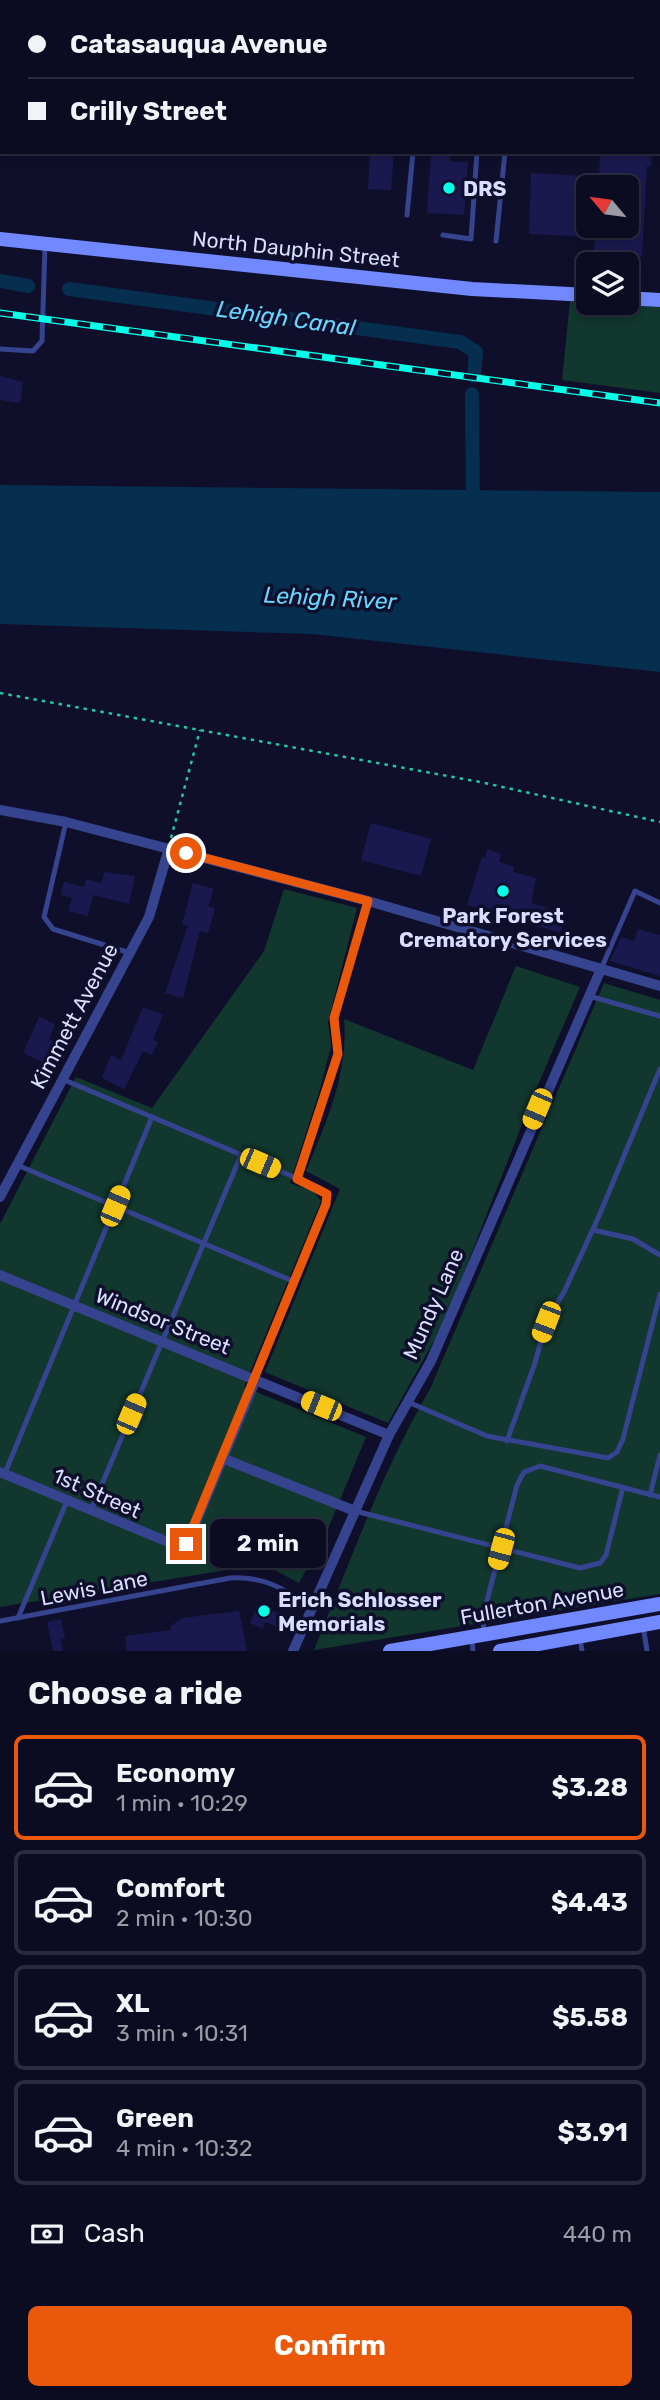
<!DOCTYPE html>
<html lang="en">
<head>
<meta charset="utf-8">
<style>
  :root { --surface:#0b0b21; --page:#14142a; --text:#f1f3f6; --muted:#9a9ba5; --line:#2b2b3f; --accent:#ea580c }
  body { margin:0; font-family:Rubik,sans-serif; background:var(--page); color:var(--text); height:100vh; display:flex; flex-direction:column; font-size:26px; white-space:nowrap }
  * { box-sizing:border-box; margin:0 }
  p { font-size:23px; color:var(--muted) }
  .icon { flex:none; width:38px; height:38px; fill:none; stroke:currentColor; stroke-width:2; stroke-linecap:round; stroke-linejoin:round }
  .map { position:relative; height:1651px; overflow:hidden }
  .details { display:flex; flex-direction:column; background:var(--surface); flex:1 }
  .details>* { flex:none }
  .top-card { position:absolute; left:0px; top:0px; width:662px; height:154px; box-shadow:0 4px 10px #0003,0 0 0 2px var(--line); display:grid; align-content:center; height:154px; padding:0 28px; background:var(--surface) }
  .needle { width:46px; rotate:299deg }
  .fabs { position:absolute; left:576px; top:175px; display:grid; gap:14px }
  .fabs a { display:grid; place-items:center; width:63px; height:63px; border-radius:10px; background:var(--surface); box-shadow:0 4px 10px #0003,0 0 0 2px var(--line); font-size:35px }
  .end { position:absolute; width:32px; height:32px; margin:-16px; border:9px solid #ea580c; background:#fff; box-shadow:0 0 0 4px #fff }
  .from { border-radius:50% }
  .bubble { position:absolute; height:49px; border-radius:10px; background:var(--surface); box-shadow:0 4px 10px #0003,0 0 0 2px var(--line); font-size:23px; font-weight:700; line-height:49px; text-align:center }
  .car { position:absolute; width:21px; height:42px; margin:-21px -10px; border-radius:9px; box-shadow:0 0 5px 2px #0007; background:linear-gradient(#f5c518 24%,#345 0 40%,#f5c518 0 76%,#345 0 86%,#f5c518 0) }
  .top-card b { display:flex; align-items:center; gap:24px; height:66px; font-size:26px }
  .top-card b+b { border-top:2px solid var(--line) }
  .top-card i { width:18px; height:18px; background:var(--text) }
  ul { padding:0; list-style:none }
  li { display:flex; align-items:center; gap:21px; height:105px; margin:0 14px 10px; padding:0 14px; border:4px solid var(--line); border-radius:10px }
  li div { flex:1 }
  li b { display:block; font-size:26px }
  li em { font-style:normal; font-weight:700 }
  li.active { border-color:var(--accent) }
  li>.icon { width:63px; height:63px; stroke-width:1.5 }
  h2 { padding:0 28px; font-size:32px; line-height:84px }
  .pay { display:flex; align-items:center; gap:18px; height:77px; padding:0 28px; font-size:26px }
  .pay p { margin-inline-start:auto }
  .primary-button { display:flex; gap:14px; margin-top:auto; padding:14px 28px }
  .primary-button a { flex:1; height:80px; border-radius:10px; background:var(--accent); color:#fff; font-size:28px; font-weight:700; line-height:80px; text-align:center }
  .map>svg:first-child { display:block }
  .green { fill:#11372e }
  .water { fill:#062e4e }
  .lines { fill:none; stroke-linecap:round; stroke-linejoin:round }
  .canal { stroke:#062e4e; stroke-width:14 }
  .building { fill:#1a194f; fill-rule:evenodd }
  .path { stroke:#25c89f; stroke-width:2.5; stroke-dasharray:3.5 5; stroke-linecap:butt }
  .lane { stroke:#36438f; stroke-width:5 }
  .street { stroke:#36438f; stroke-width:10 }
  .secondary { stroke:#7188ff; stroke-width:14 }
  .rail-casing { stroke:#06ffe8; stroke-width:7 }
  .rail { stroke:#0f0f2c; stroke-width:4.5; stroke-dasharray:13; stroke-linecap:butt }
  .route { stroke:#ea580c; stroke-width:9 }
  .poi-dot { fill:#06ffe8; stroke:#0f0f2c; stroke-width:2.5 }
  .labels { text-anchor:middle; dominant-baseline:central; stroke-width:7; stroke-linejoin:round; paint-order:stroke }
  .poi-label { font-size:21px; font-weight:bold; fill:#daddff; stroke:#0f0f2c; text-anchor:start }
  .street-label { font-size:21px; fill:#daddff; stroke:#0f0f2c }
  .water-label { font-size:23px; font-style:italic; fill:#68d6ff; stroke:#0f0f2c }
</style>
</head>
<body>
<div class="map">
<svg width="660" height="1651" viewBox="0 0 660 1651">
  <rect width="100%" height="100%" fill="#0f0f2c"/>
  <!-- green -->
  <g class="green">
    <polygon points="570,301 660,307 660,393 562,380"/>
    <polygon points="284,889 357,908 328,1022 331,1046 320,1089 290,1183 313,1191 321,1201 244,1387 366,1437 325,1536 299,1583 263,1564 0,1607 0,1224 76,1077 152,1108 264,951"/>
    <path d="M516 966 580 987 534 1094 444 1323 388 1423 265 1372 340 1189 306 1171C326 1123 349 1072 344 1019L473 1070Z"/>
    <path d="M604 983 660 1000V1594L314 1650C350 1562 382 1471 430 1389Z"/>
  </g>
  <!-- water -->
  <polygon class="water" points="0,485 660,492 660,672 312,634 0,624"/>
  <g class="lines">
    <!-- canal -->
    <g class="canal">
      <polyline points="0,281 28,286"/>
      <polyline points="69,289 460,342 476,352 474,376"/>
      <polyline points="472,394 473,508"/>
    </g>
  </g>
  <!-- building -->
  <g class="building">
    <polygon points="370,152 394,152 391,190 368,189"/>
    <polygon points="431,152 450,152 450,161 468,162 464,215 427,213"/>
    <path d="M600 152H652L651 166H647L642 256 594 253 595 237 529 234 531 173 599 177ZM579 187H626V226H577Z"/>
    <polygon points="0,376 23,382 20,403 0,400"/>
    <polygon points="371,823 431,839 421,876 361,860"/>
    <polygon points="487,849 501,854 499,862 514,867 513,872 536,878 531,903 566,914 560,933 467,905 482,857 485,858"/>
    <polygon points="104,872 135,876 129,904 93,895 88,916 68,911 72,898 61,895 64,882 84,887 86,879 102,883"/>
    <polygon points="193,883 214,889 208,906 215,909 208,933 200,931 183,998 165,993 188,926 182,924"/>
    <polygon points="638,929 660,935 660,976 610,961 621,937 634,941"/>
    <polygon points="143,1007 163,1015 153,1040 158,1042 152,1055 143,1051 124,1089 102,1078 111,1055 121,1060"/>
    <polygon points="39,1017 55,1024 49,1039 56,1042 47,1064 23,1053"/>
    <polygon points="258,1605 288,1617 283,1629 265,1622 263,1629 250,1623"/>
    <polygon points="239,1611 247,1651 127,1651 125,1636 171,1630 171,1626 182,1618"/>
    <polygon points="61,1619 65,1638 61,1639 63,1651 53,1651 47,1622"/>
  </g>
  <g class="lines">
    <!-- path -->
    <g class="path">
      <polyline points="52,2 52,0"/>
      <polyline points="0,54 2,52"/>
      <polyline points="0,693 480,782 660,822"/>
      <polyline points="171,838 200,730"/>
    </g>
    <!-- lane -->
    <g class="lane">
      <polyline points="566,0 567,2"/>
      <polyline points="642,0 642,2"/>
      <polyline points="375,2 379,0"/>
      <polyline points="651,2 655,0"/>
      <polyline points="407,215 413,152"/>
      <polyline points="443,235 471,239 477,152"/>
      <polyline points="496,241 505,152"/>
      <polyline points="0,349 33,351 42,341 45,246"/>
      <polyline points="66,822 44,917 53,929 130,953"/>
      <polyline points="601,969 635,891 660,903"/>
      <polyline points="589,996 660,1016"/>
      <polyline points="62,1079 320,1188 327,1194 326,1204 256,1378"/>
      <polyline points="17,1165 295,1282"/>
      <polyline points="297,1179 338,1053 334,1019 368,901"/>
      <polyline points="593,1230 633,1239 660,1255"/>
      <polyline points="408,1402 487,1436 608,1458 617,1452 623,1439 660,1294"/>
      <polyline points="507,1441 535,1363 546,1322 564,1292 599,1216 660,1069"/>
      <polyline points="5,1473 152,1117"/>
      <polyline points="650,1495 660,1455"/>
      <polyline points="91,1510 241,1155"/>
      <polyline points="355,1511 580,1568 600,1563 606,1555 623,1487"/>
      <polyline points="18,1618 67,1501"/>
      <path d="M0 1621 230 1578C263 1576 283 1588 310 1606"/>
      <polyline points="643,1625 647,1651"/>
      <polyline points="484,1634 483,1616 517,1485 524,1472 540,1466 660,1497"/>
      <polyline points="580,1637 582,1651"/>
      <polyline points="472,1639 473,1651"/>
    </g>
    <!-- street -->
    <g class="street">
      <polyline points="353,0 353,2"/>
      <polyline points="0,810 66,822 368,901 660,986"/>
      <polyline points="0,1197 149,917 169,848"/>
      <polyline points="0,1275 389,1435"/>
      <polyline points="222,1458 355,1511"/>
      <polyline points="0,1472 180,1547 190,1536 256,1379"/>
      <polyline points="293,1651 389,1435 431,1361 601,969"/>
    </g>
    <!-- secondary -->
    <g class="secondary">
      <polyline points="0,239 472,289 588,295"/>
      <polyline points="626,298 660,300"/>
      <polyline points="390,1651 660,1604"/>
      <polyline points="500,1651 660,1622"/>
    </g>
    <defs>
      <polyline id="rail" points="0,313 660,403"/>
    </defs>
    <!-- rail casing -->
    <use href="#rail" class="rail-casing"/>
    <!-- rail -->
    <use href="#rail" class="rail"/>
  </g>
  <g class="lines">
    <!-- route -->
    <polyline class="route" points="186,1544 326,1204 327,1194 297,1179 338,1054 334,1018 368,901 186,853"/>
  </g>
  <!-- markers -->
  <g class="poi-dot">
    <circle cx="449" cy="188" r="7"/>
    <circle cx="503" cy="891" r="7"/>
    <circle cx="264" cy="1611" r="7"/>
  </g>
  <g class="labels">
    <!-- poi labels -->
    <g class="poi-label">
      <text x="463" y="188">DRS</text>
      <text x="503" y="915" text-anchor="middle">Park Forest<tspan x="503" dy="24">Crematory Services</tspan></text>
      <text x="278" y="1599">Erich Schlosser<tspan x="278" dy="24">Memorials</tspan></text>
    </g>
    <!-- street labels -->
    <g class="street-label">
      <text transform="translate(296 249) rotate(6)">North Dauphin Street</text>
      <text transform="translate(74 1016) rotate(-62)">Kimmett Avenue</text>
      <text transform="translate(433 1304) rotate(-66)">Mundy Lane</text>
      <text transform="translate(163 1321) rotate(22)">Windsor Street</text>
      <text transform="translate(97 1493) rotate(24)">1st Street</text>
      <text transform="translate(94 1588) rotate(-11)">Lewis Lane</text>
      <text transform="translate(542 1603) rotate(-10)">Fullerton Avenue</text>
    </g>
    <!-- water labels -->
    <g class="water-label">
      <text transform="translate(286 318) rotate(8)">Lehigh Canal</text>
      <text transform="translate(330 598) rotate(3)">Lehigh River</text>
    </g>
  </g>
</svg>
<div class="fabs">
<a><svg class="needle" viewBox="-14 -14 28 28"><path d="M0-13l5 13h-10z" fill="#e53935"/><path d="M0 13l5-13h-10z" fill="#9a9ba5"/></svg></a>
<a><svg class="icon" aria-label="layers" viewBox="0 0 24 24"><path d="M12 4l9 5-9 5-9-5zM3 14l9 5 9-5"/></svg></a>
</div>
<i class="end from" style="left:186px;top:853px"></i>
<i class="end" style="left:186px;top:1544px"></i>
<div class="bubble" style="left:210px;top:1519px;width:116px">2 min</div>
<i class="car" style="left:537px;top:1109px;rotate:203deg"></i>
<i class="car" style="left:260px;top:1163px;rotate:113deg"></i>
<i class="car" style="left:115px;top:1206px;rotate:23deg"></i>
<i class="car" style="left:546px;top:1322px;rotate:201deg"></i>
<i class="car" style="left:321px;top:1406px;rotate:292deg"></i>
<i class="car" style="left:131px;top:1414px;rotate:23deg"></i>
<i class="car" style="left:501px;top:1549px;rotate:195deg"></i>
<div class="top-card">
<b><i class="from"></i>Catasauqua Avenue</b>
<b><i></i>Crilly Street</b>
</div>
</div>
<section class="details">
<h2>Choose a ride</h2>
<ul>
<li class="active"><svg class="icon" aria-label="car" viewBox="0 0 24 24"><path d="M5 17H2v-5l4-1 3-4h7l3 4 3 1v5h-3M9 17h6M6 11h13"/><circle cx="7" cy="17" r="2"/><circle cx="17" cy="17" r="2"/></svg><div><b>Economy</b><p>1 min · 10:29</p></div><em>$3.28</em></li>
<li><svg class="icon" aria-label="car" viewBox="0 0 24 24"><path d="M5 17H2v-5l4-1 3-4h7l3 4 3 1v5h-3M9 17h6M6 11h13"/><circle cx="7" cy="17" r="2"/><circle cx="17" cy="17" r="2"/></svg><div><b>Comfort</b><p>2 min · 10:30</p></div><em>$4.43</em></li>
<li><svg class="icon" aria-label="car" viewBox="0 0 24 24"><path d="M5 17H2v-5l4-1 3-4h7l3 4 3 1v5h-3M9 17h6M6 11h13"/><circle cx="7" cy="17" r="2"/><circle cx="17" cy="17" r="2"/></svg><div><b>XL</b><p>3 min · 10:31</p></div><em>$5.58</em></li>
<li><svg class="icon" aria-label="car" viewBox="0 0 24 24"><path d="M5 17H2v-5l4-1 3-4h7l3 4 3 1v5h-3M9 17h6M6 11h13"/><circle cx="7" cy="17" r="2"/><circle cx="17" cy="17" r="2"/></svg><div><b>Green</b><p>4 min · 10:32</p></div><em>$3.91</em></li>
</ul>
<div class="pay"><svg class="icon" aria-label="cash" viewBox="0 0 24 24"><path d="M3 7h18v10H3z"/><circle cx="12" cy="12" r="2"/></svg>Cash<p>440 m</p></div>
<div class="primary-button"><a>Confirm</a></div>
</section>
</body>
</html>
